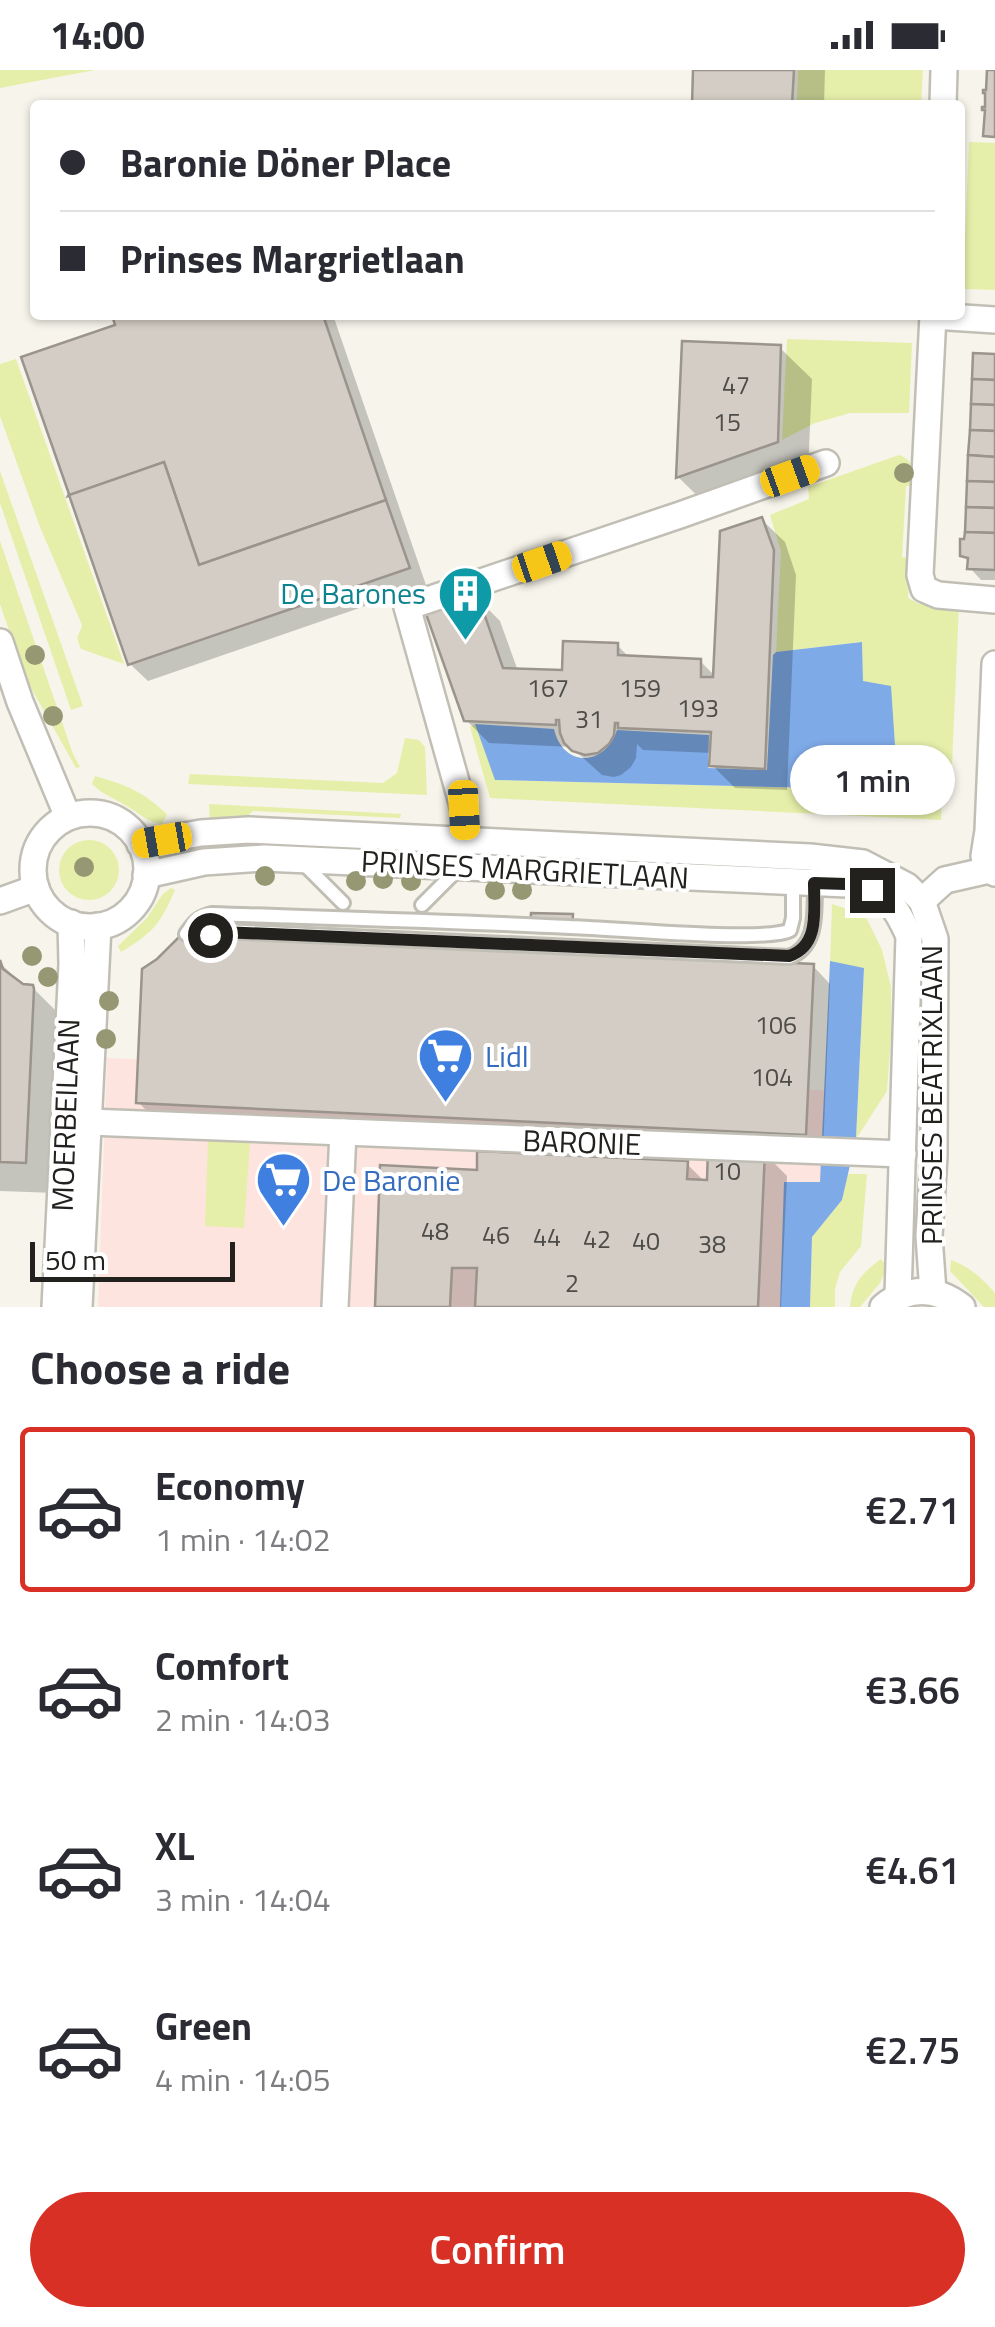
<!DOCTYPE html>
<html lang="en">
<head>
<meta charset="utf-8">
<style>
  :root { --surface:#fff; --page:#f7f7f7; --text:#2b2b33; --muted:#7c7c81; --line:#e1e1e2; --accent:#d93025 }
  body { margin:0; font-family:"Titillium Web",sans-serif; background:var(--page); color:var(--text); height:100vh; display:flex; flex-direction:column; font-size:38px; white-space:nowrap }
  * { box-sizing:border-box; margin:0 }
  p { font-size:32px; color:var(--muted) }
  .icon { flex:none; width:55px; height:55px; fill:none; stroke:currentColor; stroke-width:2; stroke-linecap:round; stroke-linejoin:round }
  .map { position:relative; height:1237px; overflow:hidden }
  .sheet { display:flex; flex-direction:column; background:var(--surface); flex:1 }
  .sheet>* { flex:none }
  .banner { position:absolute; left:30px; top:30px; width:935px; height:220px; border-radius:10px; box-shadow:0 2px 8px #0004; display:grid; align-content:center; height:220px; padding:0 30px; background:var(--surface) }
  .scale { position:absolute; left:30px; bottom:25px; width:205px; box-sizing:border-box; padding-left:10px; border:5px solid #22211e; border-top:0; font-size:28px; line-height:35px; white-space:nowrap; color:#22211e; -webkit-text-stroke:8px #fff; paint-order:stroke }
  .end { position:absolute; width:45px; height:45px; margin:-22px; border:12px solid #22211e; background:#fff; box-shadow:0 0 0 5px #fff }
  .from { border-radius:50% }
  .bubble { position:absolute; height:70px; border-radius:35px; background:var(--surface); box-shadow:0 2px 8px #0004; font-size:32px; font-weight:600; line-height:70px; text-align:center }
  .car { position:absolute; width:30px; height:60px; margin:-30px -15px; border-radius:12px; box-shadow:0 0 8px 2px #0007; background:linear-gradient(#f5c518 24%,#345 0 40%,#f5c518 0 76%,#345 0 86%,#f5c518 0) }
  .banner b { display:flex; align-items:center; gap:35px; height:95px; font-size:38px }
  .banner b+b { border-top:2px solid var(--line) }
  .banner i { width:25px; height:25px; background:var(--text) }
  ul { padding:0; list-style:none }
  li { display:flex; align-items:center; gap:30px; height:165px; margin:0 20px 15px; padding:0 10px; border:5px solid transparent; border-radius:10px }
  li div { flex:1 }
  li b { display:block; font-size:38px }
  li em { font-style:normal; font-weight:600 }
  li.selected { border-color:var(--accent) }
  li>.icon { width:90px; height:90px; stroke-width:1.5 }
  h2 { padding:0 30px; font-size:45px; line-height:120px }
  .primary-button { display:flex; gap:20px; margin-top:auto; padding:20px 30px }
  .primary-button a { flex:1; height:115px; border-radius:60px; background:var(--accent); color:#fff; font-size:40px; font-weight:600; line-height:115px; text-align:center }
  .status { display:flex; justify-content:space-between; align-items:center; height:70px; padding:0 50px; background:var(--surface); direction:ltr }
  .status svg { height:28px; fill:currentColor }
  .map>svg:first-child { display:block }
  .commercial { fill:#fee4de }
  .green { fill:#e5efa9 }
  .water { fill:#7eaae7 }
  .shadow { fill:#0003 }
  .building { fill:#d4cdc5; stroke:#9a948c; stroke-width:2.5 }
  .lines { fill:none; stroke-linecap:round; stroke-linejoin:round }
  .lane-casing { stroke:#c1bfb5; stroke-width:18 }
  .street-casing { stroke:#c1bfb5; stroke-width:30 }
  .lane { stroke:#fff; stroke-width:12 }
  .street { stroke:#fff; stroke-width:25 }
  .tree { fill:#969873 }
  .route { stroke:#22211e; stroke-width:12 }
  .labels { text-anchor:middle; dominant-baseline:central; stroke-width:8; stroke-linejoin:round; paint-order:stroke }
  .number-label { font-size:25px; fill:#4e4c48 }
  .culture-label { font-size:30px; fill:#0d838f; stroke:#fff; text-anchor:end }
  .street-label { font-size:30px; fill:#22211e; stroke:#fff }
  .shop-label { font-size:30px; fill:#366cbe; stroke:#fff; text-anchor:start }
</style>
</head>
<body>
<div class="status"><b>14:00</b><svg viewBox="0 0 49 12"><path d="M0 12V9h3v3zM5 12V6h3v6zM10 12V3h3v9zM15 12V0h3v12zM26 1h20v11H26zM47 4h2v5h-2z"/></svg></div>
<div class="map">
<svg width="995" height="1237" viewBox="0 0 995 1237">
  <rect width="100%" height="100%" fill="#f7f5eb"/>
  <!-- commercial -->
  <polygon class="commercial" points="107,988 837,1021 834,1132 812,1135 809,1237 98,1237"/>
  <!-- green -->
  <g class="green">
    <polygon points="0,0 95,0 0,18"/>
    <polygon points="798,0 923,0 921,35 797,35"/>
    <polygon points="969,72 995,73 995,220 963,219"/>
    <polygon points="787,269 912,273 909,343 850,343 815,353 782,370"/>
    <path d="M16 289 124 594 81 579C74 562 79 569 82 555L40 457 0 346V294Z"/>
    <path d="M899 385C914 390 914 402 915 416H906L902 487 911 489 908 528 919 534 959 535 951 719 942 720 941 750 490 728 470 657 475 654 496 710 897 720 863 611 862 572 776 582 781 481 770 445 809 429 808 417Z"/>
    <polygon points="0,401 83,636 71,640 0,433"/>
    <polygon points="0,471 73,684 80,697 76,698 26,609 0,534"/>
    <polygon points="405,668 419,670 425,677 427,725 188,714 190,704 383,713 397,703"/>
    <path d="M95 706C127 715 142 721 167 744L162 754C148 752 141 745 130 738 116 729 103 725 92 714Z"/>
    <polygon points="209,734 401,744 400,748 253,741 244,749 210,752"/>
    <polygon points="228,767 782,793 856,802 228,779"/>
    <circle cx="89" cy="800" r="30"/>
    <path d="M171 818 175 820C160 854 154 862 121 882L118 876 147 848 162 825Z"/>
    <polygon points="832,834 865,845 882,880 891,917 891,966 887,1021 856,1069 864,899 830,895"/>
    <polygon points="208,1070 250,1072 244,1158 205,1156"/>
    <polygon points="847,1104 867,1104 861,1176 840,1202 835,1219 835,1237 810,1237 812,1167 842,1130"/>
    <path d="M881 1189 887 1197 880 1213 860 1237H850C852 1214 862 1203 881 1189Z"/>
    <path d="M951 1190C970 1197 982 1208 995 1223V1237H984L950 1201Z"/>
  </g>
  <!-- water -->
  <g class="water">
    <path d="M862 572 863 611 891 616 898 720 495 710 475 654 554 659C563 698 605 697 617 660L709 665 708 698 767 700 773 585 776 582Z"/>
    <polygon points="830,891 864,898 856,1069 842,1130 812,1167 810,1237 780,1237 784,1112 820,1112"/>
  </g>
  <!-- shadow -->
  <g class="shadow">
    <polygon points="696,0 825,0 824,35 694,35"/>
    <polygon points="114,245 333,245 426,515 148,611 130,594 118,256"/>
    <polygon points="780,278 812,309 808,403 710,438 678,407"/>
    <polygon points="995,287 995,510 981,510 970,498 970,493 962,485 967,472"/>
    <polygon points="762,450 785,472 796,505 787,720 735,718 712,695 712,683 643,680 637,674 636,688 631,697 621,705 614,707 602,705 571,677 489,673 466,650 478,529 500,551 518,601 564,603 617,575 630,588 700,591 716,607"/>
    <polygon points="572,847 577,852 577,866 538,864 532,859"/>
    <polygon points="0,893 24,916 32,917 64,949 56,1123 0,1121"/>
    <polygon points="813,896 830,914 823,1081 759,1078 787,1106 781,1237 377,1237 479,1102 687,1094 709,1116 711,1076 156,1050 138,1032"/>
  </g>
  <!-- building -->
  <g class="building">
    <polygon points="693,0 794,0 792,35 692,35"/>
    <polygon points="987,0 995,0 995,67 983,66 985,40 982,40 982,37 985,37 985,23 983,23 983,20 986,20"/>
    <polygon points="112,245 323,245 386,430 199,495 164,392 68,426 69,424 21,287 115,255"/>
    <polygon points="682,271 781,275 778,372 676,408"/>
    <polygon points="973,283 995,284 995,310 972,309"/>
    <polygon points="972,309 995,310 995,335 971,334"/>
    <polygon points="971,334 995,335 995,361 970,360"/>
    <polygon points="970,360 995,361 995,387 968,385"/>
    <polygon points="968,385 995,387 995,412 967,411"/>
    <polygon points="164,392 199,495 386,430 410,498 128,595 69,425"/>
    <polygon points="967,411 995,412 995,438 966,437"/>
    <polygon points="966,437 995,438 995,463 965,462"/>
    <polygon points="762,447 774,480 765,699 709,696 711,662 618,658 618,653 615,653 614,665 609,674 598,683 585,685 572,681 564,673 560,663 559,650 556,650 556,655 464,651 426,544 478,526 503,598 562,600 563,571 618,573 618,585 701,589 701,607 713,607 720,461"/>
    <polygon points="965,462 995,463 995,500 967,499 968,488 960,486 960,469 964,469"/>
    <polygon points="531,843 573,844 572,862 530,860"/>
    <polygon points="182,864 814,894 806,1065 136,1033 142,899 157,889"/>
    <polygon points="0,890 3,899 23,914 33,915 34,919 26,1093 0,1092"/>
    <polygon points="708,1078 765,1081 758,1237 475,1237 477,1198 452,1198 450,1237 375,1237 380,1095 477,1100 477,1081 688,1091 687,1109 707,1110"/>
  </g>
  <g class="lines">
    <defs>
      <g id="lane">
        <polyline points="301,791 343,833"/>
        <polyline points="422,835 459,798"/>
        <path d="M186 864C194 853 198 847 212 844 331 848 451 851 570 857 608 858 766 873 790 860L793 848V812"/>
        <path d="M210 865 222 861 789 887C819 876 814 840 815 813"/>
      </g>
      <g id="street">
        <polyline points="943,35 944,0"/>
        <polyline points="933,245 920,505 924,519 938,525 995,530"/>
        <polyline points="933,246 995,250"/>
        <polyline points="0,572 20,632 68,747"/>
        <circle cx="90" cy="800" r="57"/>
        <polyline points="466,771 464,740 407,537 680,445 826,393"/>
        <polyline points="140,774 201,763 248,760 810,787 863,793 907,816 922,831 935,869 934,1086 929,1166 933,1222"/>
        <polyline points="989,800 984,786 988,761 995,594"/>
        <path d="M146 805 204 792 264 788 847 814C886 823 893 830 909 866L898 1226"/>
        <polyline points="0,831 36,818"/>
        <polyline points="922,831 945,810 989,800 995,803"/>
        <polyline points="63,1051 903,1084"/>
        <polyline points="55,1237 72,894 71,853"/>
        <polyline points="79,1237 98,856"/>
        <polyline points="335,1237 343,1062"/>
        <path d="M883 1237C908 1216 937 1217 962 1237"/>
      </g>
    </defs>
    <!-- lane casing -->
    <use href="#lane" class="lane-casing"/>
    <!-- street casing -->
    <use href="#street" class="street-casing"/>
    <!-- lane -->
    <use href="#lane" class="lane"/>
    <!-- street -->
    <use href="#street" class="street"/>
  </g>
  <!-- trees -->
  <g class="tree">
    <circle cx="904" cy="403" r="10"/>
    <circle cx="35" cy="585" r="10"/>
    <circle cx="53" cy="646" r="10"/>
    <circle cx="84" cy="797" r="10"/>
    <circle cx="265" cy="806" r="10"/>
    <circle cx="383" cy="809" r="10"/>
    <circle cx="356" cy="811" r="10"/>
    <circle cx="411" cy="811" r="10"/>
    <circle cx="495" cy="820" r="10"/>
    <circle cx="522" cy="820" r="10"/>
    <circle cx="32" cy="886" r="10"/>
    <circle cx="48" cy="907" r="10"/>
    <circle cx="109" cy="931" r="10"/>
    <circle cx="106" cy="969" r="10"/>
  </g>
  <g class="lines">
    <!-- route -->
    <path class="route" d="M210 865 222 862 789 886C820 876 814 839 814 813L846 814 872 820"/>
  </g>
  <!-- icons -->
  <defs>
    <symbol id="building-pin" viewBox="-11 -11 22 30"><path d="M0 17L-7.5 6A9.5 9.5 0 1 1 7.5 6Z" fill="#0f9aa8" stroke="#fff"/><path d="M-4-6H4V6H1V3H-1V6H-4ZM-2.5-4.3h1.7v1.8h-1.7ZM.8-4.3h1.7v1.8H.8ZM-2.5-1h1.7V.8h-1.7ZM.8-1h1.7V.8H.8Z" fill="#fff"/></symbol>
    <symbol id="supermarket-pin" viewBox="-11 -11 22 30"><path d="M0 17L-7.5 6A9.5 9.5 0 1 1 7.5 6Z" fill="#3f7fe0" stroke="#fff"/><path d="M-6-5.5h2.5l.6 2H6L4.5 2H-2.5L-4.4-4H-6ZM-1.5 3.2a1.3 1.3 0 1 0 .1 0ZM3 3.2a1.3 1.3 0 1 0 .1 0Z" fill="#fff"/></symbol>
  </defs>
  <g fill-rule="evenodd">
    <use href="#building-pin" x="434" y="492" width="63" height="86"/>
    <use href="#supermarket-pin" x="414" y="954" width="63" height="86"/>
    <use href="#supermarket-pin" x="252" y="1078" width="63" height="86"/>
  </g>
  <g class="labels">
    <!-- number labels -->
    <g class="number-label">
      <text x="736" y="315">47</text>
      <text x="727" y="352">15</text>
      <text x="548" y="618">167</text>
      <text x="640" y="618">159</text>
      <text x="698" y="638">193</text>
      <text x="589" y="649">31</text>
      <text x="776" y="955">106</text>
      <text x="772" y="1007">104</text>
      <text x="727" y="1101">10</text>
      <text x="435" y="1161">48</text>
      <text x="496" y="1165">46</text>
      <text x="547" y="1167">44</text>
      <text x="597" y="1169">42</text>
      <text x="646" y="1171">40</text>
      <text x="712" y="1174">38</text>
      <text x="572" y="1213">2</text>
    </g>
    <!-- culture labels -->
    <g class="culture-label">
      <text x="426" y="523">De Barones</text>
    </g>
    <!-- street labels -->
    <g class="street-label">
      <text transform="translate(525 799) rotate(3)">PRINSES MARGRIETLAAN</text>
      <text transform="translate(931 1025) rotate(-90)">PRINSES BEATRIXLAAN</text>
      <text transform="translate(65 1045) rotate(-88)">MOERBEILAAN</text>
      <text transform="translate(582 1072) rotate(2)">BARONIE</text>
    </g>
    <!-- shop labels -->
    <g class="shop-label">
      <text x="485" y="986">Lidl</text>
      <text x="322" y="1110">De Baronie</text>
    </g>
  </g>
</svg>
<div class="scale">50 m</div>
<i class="end from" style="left:210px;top:865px"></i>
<i class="end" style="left:872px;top:820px"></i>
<div class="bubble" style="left:790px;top:675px;width:165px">1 min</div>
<i class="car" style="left:790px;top:406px;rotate:70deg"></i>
<i class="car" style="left:542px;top:492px;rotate:71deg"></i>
<i class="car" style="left:464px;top:740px;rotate:177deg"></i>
<i class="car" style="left:162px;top:770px;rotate:260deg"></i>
<div class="banner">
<b><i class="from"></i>Baronie Döner Place</b>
<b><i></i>Prinses Margrietlaan</b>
</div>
</div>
<section class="sheet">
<h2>Choose a ride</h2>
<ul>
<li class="selected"><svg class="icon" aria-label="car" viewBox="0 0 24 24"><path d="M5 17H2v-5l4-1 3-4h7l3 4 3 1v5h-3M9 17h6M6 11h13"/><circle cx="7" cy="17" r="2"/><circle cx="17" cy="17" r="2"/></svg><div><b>Economy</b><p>1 min · 14:02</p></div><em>€2.71</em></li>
<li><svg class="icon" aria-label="car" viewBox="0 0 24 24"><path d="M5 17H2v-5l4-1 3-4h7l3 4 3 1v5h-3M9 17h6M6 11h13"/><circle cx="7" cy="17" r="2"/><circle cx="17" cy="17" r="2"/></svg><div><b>Comfort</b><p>2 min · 14:03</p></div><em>€3.66</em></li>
<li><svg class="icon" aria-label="car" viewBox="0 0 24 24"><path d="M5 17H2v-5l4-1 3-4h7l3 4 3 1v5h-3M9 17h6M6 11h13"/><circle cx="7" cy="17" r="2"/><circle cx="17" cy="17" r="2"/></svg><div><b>XL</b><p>3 min · 14:04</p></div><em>€4.61</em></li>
<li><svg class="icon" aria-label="car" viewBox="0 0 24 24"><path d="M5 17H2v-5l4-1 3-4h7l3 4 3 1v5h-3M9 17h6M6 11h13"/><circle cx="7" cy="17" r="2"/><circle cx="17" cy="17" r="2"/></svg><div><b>Green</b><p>4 min · 14:05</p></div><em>€2.75</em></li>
</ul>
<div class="primary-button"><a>Confirm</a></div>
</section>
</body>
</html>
